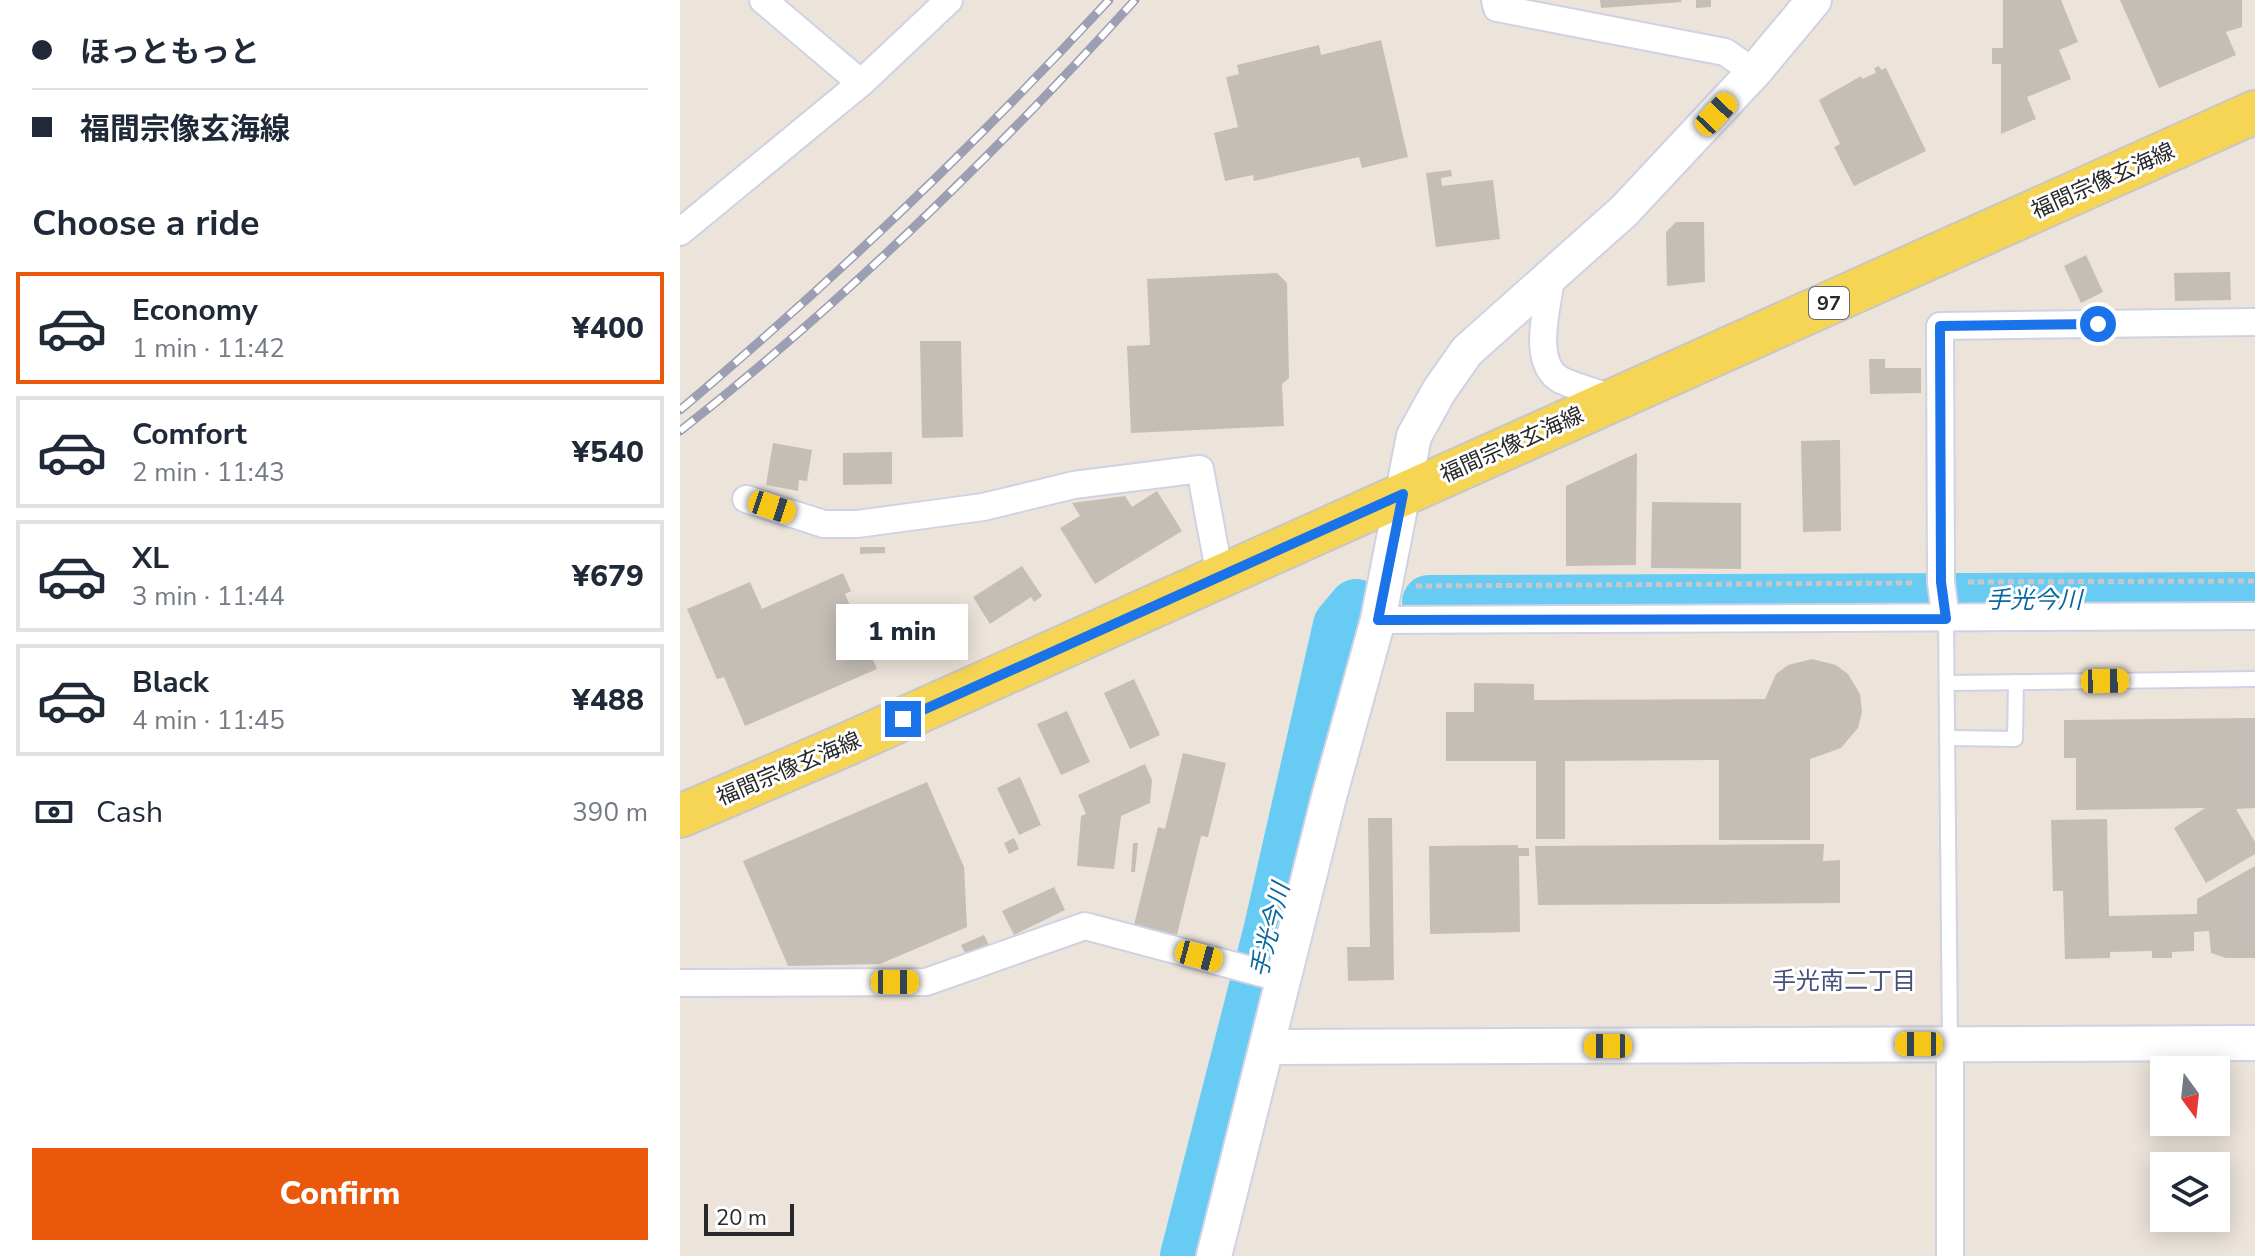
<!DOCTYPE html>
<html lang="en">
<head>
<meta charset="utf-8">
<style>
  :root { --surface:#fff; --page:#f6f6f7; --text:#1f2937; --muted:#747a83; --line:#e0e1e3; --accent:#ea580c }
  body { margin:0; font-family:"Nunito Sans","Noto Sans JP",sans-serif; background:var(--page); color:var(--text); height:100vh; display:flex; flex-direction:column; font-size:30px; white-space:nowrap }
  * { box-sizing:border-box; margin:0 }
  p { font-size:26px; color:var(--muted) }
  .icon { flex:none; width:44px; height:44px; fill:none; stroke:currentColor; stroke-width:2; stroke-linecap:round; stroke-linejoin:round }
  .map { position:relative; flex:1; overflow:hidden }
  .side { display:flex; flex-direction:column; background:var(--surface); width:680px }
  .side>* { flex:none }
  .guide { display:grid; align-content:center; height:176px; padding:0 32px; background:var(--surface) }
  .needle { width:52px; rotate:165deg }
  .controls { position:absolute; left:1470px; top:1056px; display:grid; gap:16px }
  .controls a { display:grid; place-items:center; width:80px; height:80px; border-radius:0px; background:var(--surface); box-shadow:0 4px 20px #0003; font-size:40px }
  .scale { position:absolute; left:24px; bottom:20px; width:90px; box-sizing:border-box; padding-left:8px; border:4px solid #292929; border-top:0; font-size:22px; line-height:28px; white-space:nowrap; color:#292929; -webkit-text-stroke:6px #fff; paint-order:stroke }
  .end { position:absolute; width:36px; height:36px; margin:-18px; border:10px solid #1a73e8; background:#fff; box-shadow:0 0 0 4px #fff }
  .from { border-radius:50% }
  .bubble { position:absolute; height:56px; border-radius:0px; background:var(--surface); box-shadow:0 4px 20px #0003; font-size:26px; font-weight:800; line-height:56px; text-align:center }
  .car { position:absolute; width:24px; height:48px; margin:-24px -12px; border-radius:10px; box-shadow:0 0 6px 2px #0007; background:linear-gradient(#f5c518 24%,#345 0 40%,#f5c518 0 76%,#345 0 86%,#f5c518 0) }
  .guide b { display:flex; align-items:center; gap:28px; height:76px; font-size:30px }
  .guide b+b { border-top:2px solid var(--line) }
  .guide i { width:20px; height:20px; background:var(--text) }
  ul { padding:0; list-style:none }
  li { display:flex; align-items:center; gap:24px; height:112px; margin:0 16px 12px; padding:0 16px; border:4px solid var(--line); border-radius:0px }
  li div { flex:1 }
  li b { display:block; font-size:30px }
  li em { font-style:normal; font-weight:800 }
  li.active { border-color:var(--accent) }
  li>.icon { width:72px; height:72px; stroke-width:1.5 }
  h2 { padding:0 32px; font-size:36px; line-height:96px }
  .pay { display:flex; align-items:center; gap:20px; height:88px; padding:0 32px; font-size:30px }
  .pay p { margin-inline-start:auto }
  .button { display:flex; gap:16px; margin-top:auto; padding:16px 32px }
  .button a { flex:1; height:92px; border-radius:0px; background:var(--accent); color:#fff; font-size:32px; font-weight:800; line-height:92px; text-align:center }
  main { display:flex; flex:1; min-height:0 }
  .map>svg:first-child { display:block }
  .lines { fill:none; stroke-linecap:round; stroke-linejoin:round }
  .river { stroke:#67cbf3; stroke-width:54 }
  .building { fill:#c4beb6 }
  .service-casing { stroke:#cfd2e3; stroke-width:18 }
  .minor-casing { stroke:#cfd2e3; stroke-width:30 }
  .tertiary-casing { stroke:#cfd2e3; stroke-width:38 }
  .primary-casing { stroke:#c7c7c7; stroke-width:46 }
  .path { stroke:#c7c7c7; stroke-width:5; stroke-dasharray:6 4; stroke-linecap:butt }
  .service { stroke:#fff; stroke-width:14 }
  .minor { stroke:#fff; stroke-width:26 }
  .tertiary { stroke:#fff; stroke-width:34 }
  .primary { stroke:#f6d454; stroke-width:42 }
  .rail-casing { stroke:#9c9fb4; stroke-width:9 }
  .rail { stroke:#fff; stroke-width:6; stroke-dasharray:18; stroke-linecap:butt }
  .route { stroke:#1a73e8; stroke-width:10 }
  .labels { text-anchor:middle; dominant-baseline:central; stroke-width:6; stroke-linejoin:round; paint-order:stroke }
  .shield { fill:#fff; stroke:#696969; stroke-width:2 }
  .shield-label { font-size:20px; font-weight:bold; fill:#292929 }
  .street-label { font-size:22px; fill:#292929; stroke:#fff }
  .water-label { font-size:24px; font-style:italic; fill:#08679e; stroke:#fff }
  .neighbourhood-label { font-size:24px; fill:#47507b; stroke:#fff }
</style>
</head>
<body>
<main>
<section class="side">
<div class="guide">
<b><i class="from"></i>ほっともっと</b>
<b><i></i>福間宗像玄海線</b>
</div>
<h2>Choose a ride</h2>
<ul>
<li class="active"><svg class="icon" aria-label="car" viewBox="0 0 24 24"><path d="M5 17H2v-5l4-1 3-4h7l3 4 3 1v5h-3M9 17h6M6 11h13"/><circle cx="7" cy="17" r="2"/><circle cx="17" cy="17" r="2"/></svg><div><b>Economy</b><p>1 min · 11:42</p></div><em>¥400</em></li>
<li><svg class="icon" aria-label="car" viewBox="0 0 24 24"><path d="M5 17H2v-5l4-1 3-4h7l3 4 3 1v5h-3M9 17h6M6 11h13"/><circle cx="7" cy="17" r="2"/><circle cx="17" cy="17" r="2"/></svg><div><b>Comfort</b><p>2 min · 11:43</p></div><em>¥540</em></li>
<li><svg class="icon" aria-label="car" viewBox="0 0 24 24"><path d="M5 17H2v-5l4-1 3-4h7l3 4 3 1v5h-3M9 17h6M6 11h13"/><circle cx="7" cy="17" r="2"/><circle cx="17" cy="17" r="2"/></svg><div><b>XL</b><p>3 min · 11:44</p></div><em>¥679</em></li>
<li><svg class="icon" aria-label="car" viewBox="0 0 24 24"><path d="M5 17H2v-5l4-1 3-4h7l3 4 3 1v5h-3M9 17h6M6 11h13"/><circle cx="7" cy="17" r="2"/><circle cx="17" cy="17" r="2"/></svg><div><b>Black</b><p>4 min · 11:45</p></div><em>¥488</em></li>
</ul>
<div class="pay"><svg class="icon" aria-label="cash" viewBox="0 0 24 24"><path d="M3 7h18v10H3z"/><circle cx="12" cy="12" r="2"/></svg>Cash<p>390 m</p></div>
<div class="button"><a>Confirm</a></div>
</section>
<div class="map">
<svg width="1575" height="1256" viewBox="0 0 1575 1256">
  <rect width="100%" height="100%" fill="#ece4da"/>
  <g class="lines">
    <!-- river -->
    <g class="river">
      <polyline points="749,602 1575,599"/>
      <polyline points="507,1256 590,932 660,625 676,606"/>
    </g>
  </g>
  <!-- building -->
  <g class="building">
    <polygon points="920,0 1001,0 1002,2 921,8"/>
    <polygon points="1016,0 1031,0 1031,7 1016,8"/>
    <polygon points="1323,0 1381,0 1398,42 1379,50 1391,79 1347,97 1356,119 1321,134 1321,64 1312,64 1312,48 1323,48"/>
    <polygon points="1440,0 1562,0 1562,27 1546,32 1556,55 1479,88"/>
    <polygon points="701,40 728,157 682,168 679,157 574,181 573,175 545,181 534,133 558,127 546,77 559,74 557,65 639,45 641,55"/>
    <polygon points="1199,66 1201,70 1206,68 1246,151 1174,186 1154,147 1160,144 1139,100 1181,76 1182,79 1196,73 1194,68"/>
    <polygon points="771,170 772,176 761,178 762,186 813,180 820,239 756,247 746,173"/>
    <polygon points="996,222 1024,222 1025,282 987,286 986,232"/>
    <polygon points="1406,255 1423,292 1401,303 1384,266"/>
    <polygon points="1550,272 1551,300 1495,301 1494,273"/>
    <polygon points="597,273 607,283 609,378 602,384 604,426 451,433 447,346 470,345 467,279"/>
    <polygon points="240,341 281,341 283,437 242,438"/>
    <polygon points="1189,359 1205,359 1205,368 1241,368 1241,393 1190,394"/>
    <polygon points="1160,440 1161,531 1123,532 1121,441"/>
    <polygon points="93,443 132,450 127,481 119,480 118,491 86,485"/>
    <polygon points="212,452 212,484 163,485 163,453"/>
    <polygon points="957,453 956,565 886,566 886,486"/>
    <polygon points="477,491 502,531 415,584 380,528 400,516 392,503 445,496 452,507"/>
    <polygon points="972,502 1061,503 1061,569 971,568"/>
    <polygon points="180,547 205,547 205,553 180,554"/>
    <polygon points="342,566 362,596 354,602 351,597 310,624 293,597"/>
    <polygon points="163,573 171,591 165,594 177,622 185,619 194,640 186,644 197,669 65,726 44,677 37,679 7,609 70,582 82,609"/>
    <polygon points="1132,659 1156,665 1168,674 1180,694 1182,712 1178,728 1161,748 1130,759 1130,840 1039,840 1039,760 885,761 885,839 856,839 856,761 766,761 766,712 794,712 794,683 854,684 854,700 1085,699 1096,674 1108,665"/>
    <polygon points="454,679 480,735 450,749 424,693"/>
    <polygon points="387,711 410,762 381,775 357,724"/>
    <polygon points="1575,718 1575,808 1556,809 1575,842 1575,854 1526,883 1494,828 1525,808 1396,810 1396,758 1384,758 1384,720"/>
    <polygon points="503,753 546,763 528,837 521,836 497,935 454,925 478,827 485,829"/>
    <polygon points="465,764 472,780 470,803 441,816 434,869 397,866 401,816 406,814 398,795"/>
    <polygon points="340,777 361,825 339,835 317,788"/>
    <polygon points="247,782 284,867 287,927 200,964 108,966 63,861"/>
    <polygon points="688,818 712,818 714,980 668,981 667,947 690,947"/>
    <polygon points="1427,819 1429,916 1517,914 1517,899 1575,866 1575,958 1546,958 1531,953 1529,931 1514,932 1514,951 1492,952 1492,958 1472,958 1472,951 1430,952 1430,958 1385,959 1383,891 1373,891 1371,820"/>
    <polygon points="334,838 339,849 329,854 324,843"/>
    <polygon points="453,843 458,843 455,872 451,872"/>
    <polygon points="1144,844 1143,861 1160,860 1160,903 858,905 855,846"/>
    <polygon points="838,845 838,848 849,848 849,856 839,856 840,932 750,934 749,846"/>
    <polygon points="374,887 385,910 334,935 322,911"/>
    <polygon points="304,935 309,945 286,955 281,945"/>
  </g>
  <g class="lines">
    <defs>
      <g id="service">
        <polyline points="1266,619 1270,1043"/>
        <polyline points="1269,683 1575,679"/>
        <polyline points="1269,738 1335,739 1336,682"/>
      </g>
      <g id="minor">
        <polyline points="83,0 181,83"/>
        <polyline points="815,0 817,8 1045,52 1074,72"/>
        <polyline points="0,232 181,83 269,0"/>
        <path d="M871 278C868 306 850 363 881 380 898 388 918 393 935 399"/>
        <polyline points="66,499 144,524 177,524 303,507 394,485 520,469 540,576"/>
        <polyline points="1266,619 1261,582 1260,326 1575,322"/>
        <polyline points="698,620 1575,616"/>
        <polyline points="0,983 246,982 405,926 604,979"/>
        <polyline points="1270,1044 1270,1256"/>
      </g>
      <g id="tertiary">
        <polyline points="587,1047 1575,1043"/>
        <polyline points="534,1256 649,797 698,620 734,436 759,391 787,351 944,211 1074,72 1134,0"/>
      </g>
      <polyline id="primary" points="0,816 165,745 1575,112"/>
    </defs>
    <!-- service casing -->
    <use href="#service" class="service-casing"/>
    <!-- minor casing -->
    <use href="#minor" class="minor-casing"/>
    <!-- tertiary casing -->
    <use href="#tertiary" class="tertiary-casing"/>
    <!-- primary casing -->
    <use href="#primary" class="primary-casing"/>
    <!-- path -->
    <g class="path">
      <polyline points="1288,582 1575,581"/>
      <polyline points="736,586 1234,583"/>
    </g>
    <!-- service -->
    <use href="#service" class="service"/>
    <!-- minor -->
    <use href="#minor" class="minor"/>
    <!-- tertiary -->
    <use href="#tertiary" class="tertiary"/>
    <!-- primary -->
    <use href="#primary" class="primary"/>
    <defs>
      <g id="rail">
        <path d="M0 410C152 282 294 146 429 0"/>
        <path d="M0 431C164 302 315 154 455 0"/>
      </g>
    </defs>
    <!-- rail casing -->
    <use href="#rail" class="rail-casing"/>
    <!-- rail -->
    <use href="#rail" class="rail"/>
  </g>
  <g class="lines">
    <!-- route -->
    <polyline class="route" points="223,719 723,494 698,620 1266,619 1261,582 1260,326 1418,324"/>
  </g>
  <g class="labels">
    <!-- shield labels -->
    <rect class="shield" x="1129" y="287" width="40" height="32" rx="6"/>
    <g class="shield-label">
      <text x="1149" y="303">97</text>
    </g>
    <!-- street labels -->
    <g class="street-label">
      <text transform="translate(1423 181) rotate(-24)">福間宗像玄海線</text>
      <text transform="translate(832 445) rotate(-24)">福間宗像玄海線</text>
      <text transform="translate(109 769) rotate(-23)">福間宗像玄海線</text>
    </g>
    <!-- water labels -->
    <g class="water-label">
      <text x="1354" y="600">手光今川</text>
      <text transform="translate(590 930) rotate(-76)">手光今川</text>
    </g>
    <!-- neighbourhood labels -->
    <g class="neighbourhood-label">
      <text x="1164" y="981">手光南二丁目</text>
    </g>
  </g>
</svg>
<div class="controls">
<a><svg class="needle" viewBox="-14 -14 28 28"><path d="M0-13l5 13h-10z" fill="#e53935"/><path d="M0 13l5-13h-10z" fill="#747a83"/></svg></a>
<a><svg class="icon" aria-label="layers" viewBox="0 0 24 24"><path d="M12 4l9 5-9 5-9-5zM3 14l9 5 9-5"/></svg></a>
</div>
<div class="scale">20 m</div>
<i class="end from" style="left:1418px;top:324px"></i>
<i class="end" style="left:223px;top:719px"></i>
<div class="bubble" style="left:156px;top:604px;width:132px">1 min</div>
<i class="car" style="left:1036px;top:114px;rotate:43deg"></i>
<i class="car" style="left:92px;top:507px;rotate:108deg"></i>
<i class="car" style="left:1425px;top:681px;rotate:89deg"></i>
<i class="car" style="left:519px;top:956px;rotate:105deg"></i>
<i class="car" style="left:215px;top:982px;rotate:90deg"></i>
<i class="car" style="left:1239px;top:1044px;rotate:270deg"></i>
<i class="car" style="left:928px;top:1046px;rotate:270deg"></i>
</div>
</main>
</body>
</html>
